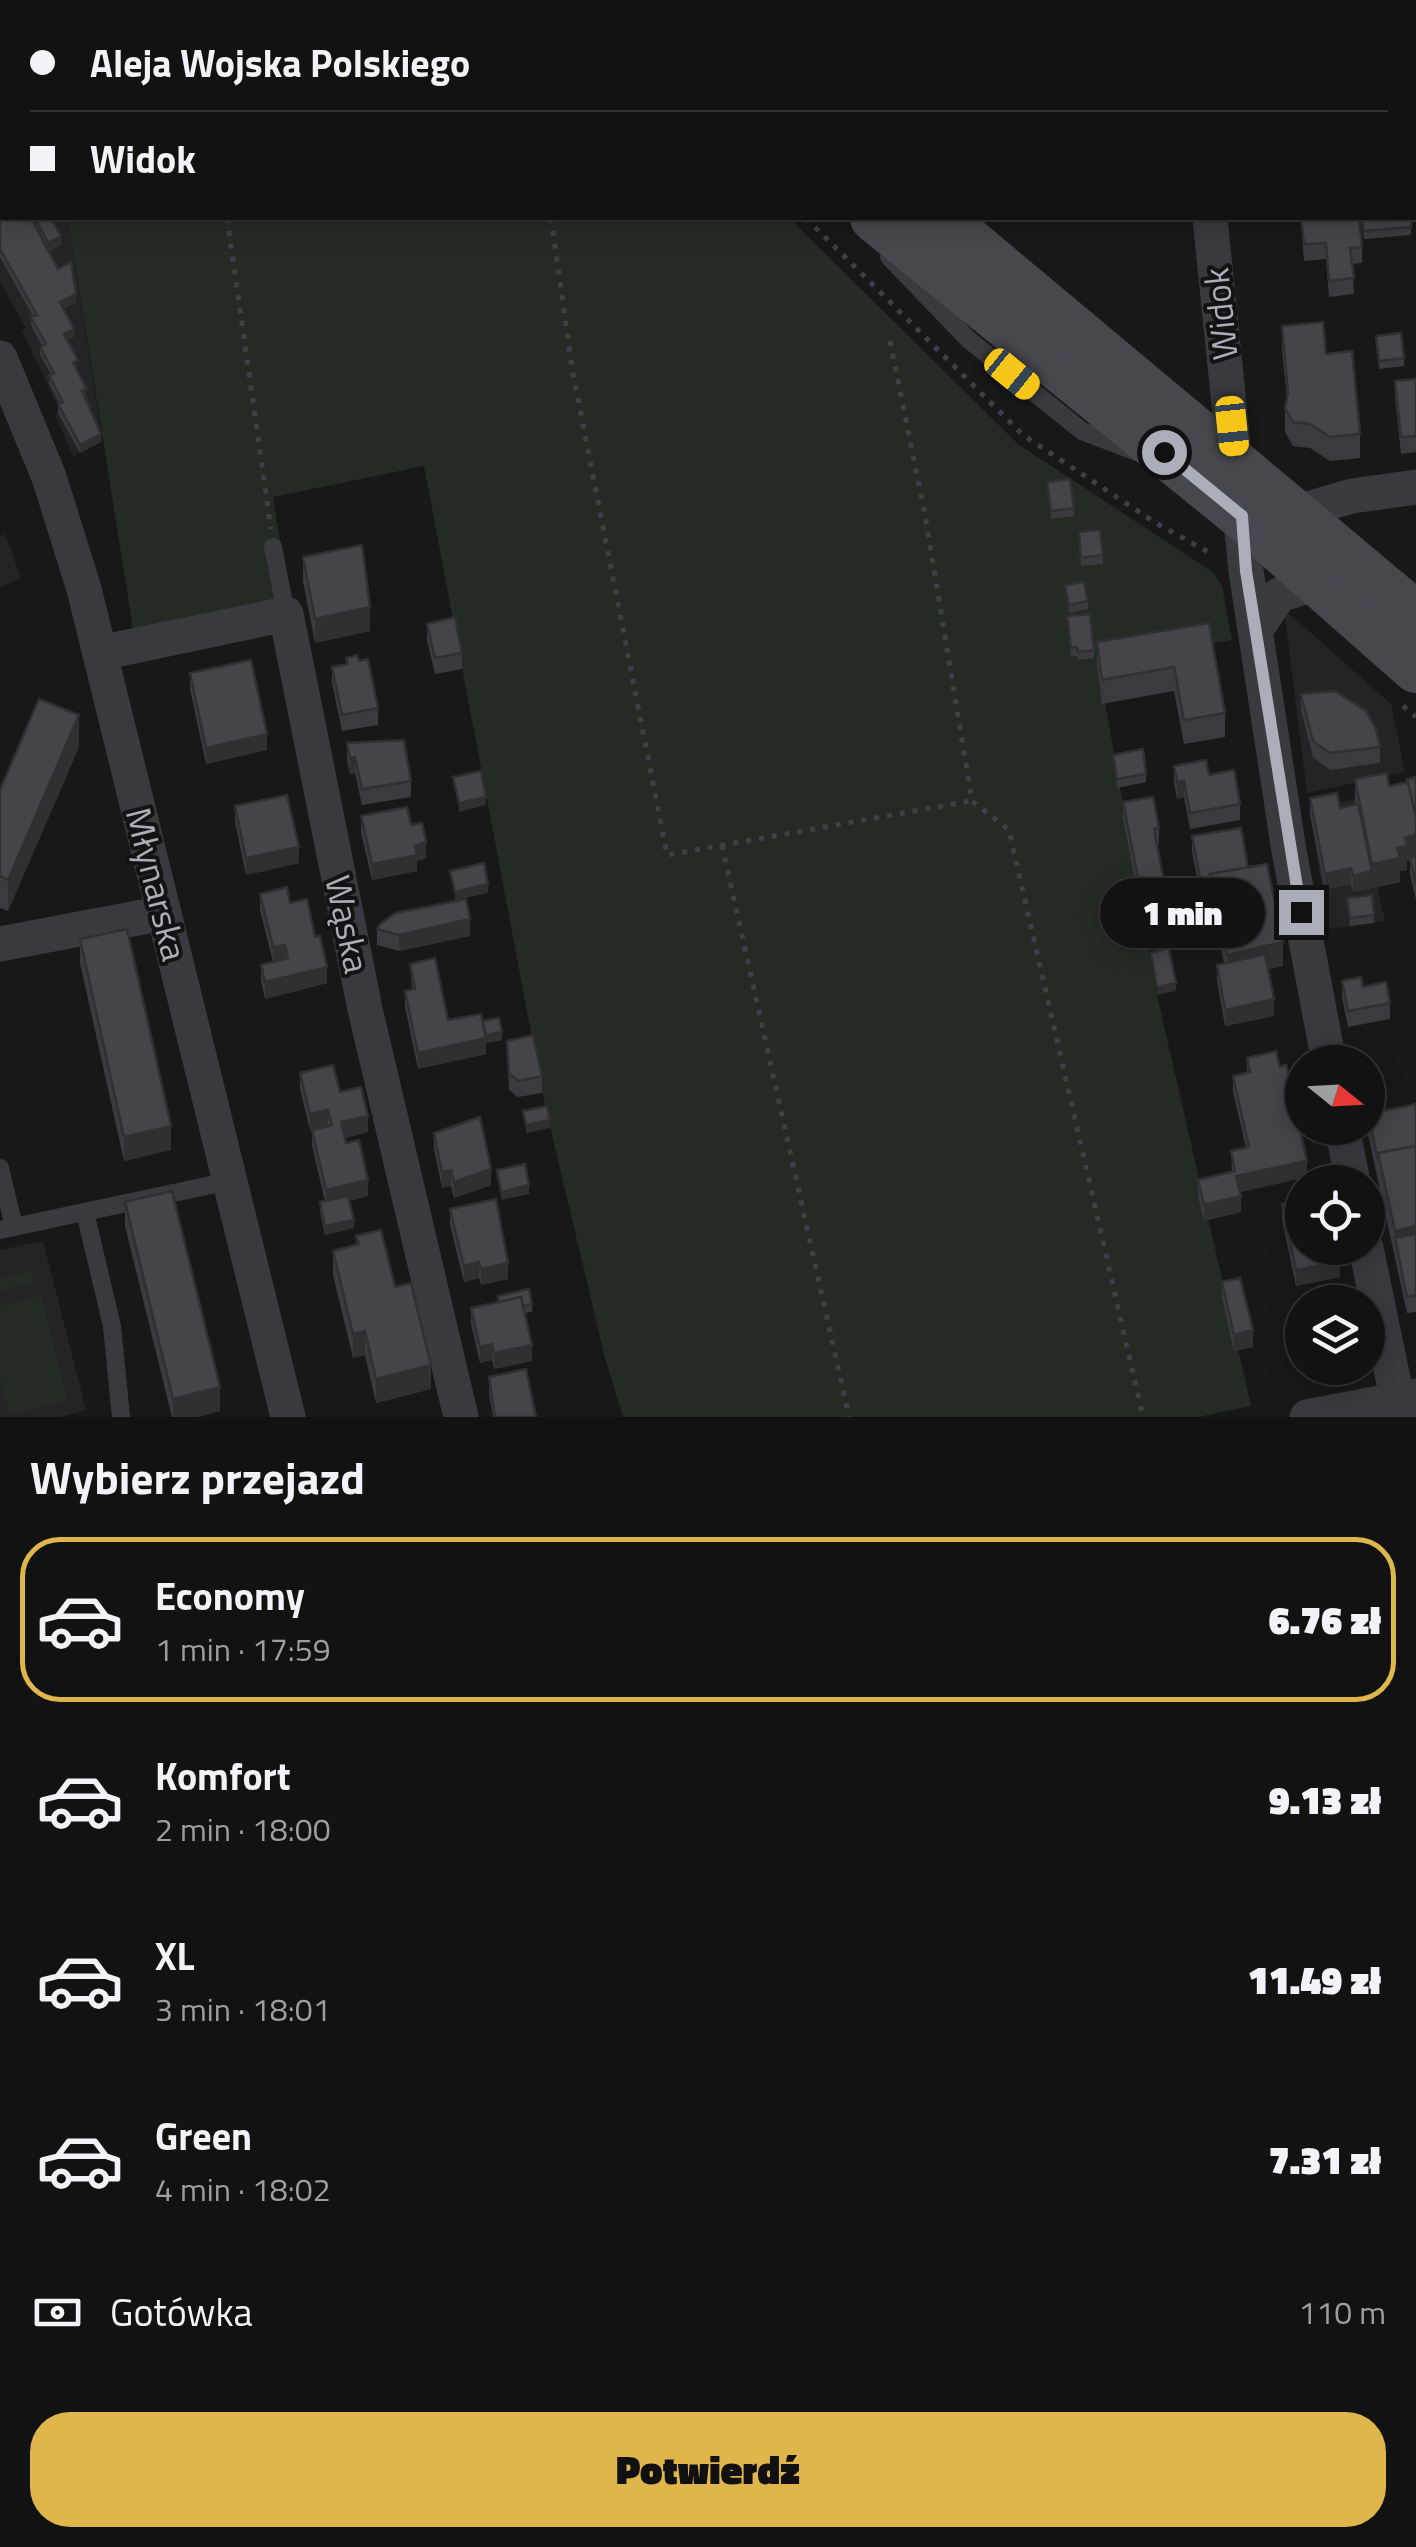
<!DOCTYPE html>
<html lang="pl">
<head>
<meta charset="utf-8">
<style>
  :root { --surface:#121213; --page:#1f2021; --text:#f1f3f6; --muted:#9c9ea0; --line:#313233; --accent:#deb64b }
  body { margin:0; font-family:"Titillium Web",sans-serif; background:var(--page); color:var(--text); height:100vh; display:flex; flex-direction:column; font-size:38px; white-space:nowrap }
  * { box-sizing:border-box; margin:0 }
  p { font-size:32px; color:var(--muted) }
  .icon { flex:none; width:55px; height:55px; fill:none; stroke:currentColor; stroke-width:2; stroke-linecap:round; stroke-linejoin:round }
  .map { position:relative; height:1417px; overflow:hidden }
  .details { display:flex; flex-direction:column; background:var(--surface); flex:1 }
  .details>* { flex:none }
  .banner { position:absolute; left:0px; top:0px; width:1418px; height:220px; box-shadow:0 5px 25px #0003,0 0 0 2px var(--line); display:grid; align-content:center; height:220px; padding:0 30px; background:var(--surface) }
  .needle { width:65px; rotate:108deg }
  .tools { position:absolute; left:1285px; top:1045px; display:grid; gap:20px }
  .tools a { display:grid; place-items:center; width:100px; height:100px; border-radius:50%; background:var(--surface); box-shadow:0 5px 25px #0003,0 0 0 2px var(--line); font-size:50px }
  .end { position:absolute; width:45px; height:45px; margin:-22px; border:12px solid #abaeb8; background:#111; box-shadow:0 0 0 5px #111 }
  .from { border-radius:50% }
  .bubble { position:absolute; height:70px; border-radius:35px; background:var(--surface); box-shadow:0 5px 25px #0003,0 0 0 2px var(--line); font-size:32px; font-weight:800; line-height:70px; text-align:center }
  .car { position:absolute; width:30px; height:60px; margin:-30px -15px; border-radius:12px; box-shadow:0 0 8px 2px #0007; background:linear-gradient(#f5c518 24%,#345 0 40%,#f5c518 0 76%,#345 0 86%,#f5c518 0) }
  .banner b { display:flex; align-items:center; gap:35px; height:95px; font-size:38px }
  .banner b+b { border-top:2px solid var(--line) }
  .banner i { width:25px; height:25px; background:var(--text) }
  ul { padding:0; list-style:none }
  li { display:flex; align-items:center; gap:30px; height:165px; margin:0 20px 15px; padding:0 10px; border:5px solid transparent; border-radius:40px }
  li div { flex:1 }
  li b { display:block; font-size:38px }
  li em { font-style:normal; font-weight:800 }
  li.selected { border-color:var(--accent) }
  li>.icon { width:90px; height:90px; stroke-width:1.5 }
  h2 { padding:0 30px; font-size:45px; line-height:120px }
  .pay { display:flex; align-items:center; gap:25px; height:110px; padding:0 30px; font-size:38px }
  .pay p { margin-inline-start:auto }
  .primary-button { display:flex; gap:20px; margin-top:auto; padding:20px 30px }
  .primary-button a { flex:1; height:115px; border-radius:40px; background:var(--accent); color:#111; font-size:40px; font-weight:800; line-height:115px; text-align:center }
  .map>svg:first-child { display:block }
  .built { fill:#242426 }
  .green { fill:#242b25 }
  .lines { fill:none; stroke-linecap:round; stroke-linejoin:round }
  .path { stroke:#3f4045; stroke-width:5; stroke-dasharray:5 8; stroke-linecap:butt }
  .lane { stroke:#393a3e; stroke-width:18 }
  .street { stroke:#393a3e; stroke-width:35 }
  .secondary { stroke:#47484e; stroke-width:48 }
  .wall { fill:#3b3b3f }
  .shaded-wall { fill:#303033 }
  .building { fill:#454549; stroke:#303033; stroke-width:2.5 }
  .route { stroke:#abaeb8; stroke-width:12 }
  .labels { text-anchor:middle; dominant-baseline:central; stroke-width:8; stroke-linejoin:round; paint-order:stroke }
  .street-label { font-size:35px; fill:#abaeb8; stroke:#131314 }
</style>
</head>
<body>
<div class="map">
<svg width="1416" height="1417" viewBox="0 0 1416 1417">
  <rect width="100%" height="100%" fill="#181819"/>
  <!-- built -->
  <g class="built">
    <polygon points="2,153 2,218 68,218 102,440 73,456 55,414 60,411 22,331 26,328 0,282"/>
    <polygon points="5,534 21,578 0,587 0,536"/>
    <polygon points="1284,609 1391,704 1405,772 1307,793"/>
    <polygon points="1357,799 1385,921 1329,929 1309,809"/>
    <polygon points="43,1241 86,1410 61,1417 0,1417 0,1250"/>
  </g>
  <!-- green -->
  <g class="green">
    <polygon points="31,0 535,0 538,2 32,2"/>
    <polygon points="68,218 789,218 1018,444 1214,573 1222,586 1232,640 1098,663 1157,995 1251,1406 1198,1417 623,1417 605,1358 544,1101 424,466 273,497 281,546 264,548 274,600 133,629"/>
    <polygon points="32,1271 35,1282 0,1291 0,1279"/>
    <polygon points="41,1296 67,1400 10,1415 0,1377 0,1306"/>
  </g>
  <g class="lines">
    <!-- path -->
    <g class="path">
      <polyline points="199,0 200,2"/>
      <polyline points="551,0 554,2"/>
      <polyline points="731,0 734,2"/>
      <polyline points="227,218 271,529"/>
      <polyline points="551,218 572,368 667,855 971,801"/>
      <polyline points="806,218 1023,435 1156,523 1212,554"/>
      <polyline points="890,341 925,515 972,801 1009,830 1143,1417"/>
      <polyline points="1403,706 1416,717"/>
      <polyline points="722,845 849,1417"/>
    </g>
    <!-- lane -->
    <g class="lane">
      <polyline points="895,0 895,2"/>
      <polyline points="889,257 969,340 1082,431 1137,452"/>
      <polyline points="273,547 286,614"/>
      <polyline points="0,1168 14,1227"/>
      <polyline points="85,1212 112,1326 121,1417"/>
      <polyline points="0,1230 230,1181"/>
    </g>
    <!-- street -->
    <g class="street">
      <polyline points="1188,0 1188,2"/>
      <polyline points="1210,218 1246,571 1289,851 1329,1062"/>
      <polyline points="0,358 49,477 84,589 288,1417"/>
      <polyline points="1297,512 1352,496 1416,487"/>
      <polyline points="1257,628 1279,595 1320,582"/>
      <polyline points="100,653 286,614 365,1009 461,1417"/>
      <polyline points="0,944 164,913"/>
      <polyline points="1342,1128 1353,1182"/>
      <polyline points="1366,1248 1401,1417"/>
      <polyline points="1307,1417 1416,1396"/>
    </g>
    <!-- secondary -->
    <g class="secondary">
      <polyline points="605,0 608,2"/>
      <polyline points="675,0 678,2"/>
      <polyline points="874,218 1242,516 1416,669"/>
      <polyline points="941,218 1416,615"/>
    </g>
  </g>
  <!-- wall -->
  <g class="wall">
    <rect x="923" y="0" width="198" height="2"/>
    <polygon points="0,186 2,218 36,226 36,220 61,245 49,251 76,302 63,309 74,337 68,340 101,442 80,453 58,413 58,404 60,404 49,383 51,374 40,355 40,347 42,346 31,325 31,317 33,316 0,257"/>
    <polygon points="1301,218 1362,247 1362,263 1352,264 1354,294 1329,297 1326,259 1304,261"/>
    <polygon points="1361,218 1411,218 1411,235 1364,239"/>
    <polygon points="1282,326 1326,354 1360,434 1360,458 1330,461 1310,448 1293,446 1285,432 1285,408 1287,399 1282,350"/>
    <polygon points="1376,336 1404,358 1404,366 1379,369"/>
    <polygon points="1416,379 1416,452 1401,454 1395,397 1395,381"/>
    <polygon points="1047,482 1074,508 1074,516 1051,519"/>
    <polygon points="1079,540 1103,555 1103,564 1081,566"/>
    <polygon points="303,557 370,631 315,643 303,581"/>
    <polygon points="1065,585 1088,601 1088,609 1069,613"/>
    <polygon points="1067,616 1094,650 1094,658 1078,660 1077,656 1071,656"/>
    <polygon points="1209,623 1225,713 1225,737 1184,744 1174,691 1102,704 1097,666 1097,642"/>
    <polygon points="427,624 462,653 462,669 435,674 427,640"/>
    <polygon points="346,658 378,708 378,725 342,731 332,683 332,667 346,664"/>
    <polygon points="190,673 267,750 206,764 190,689"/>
    <polygon points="1301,694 1380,747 1380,763 1330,770 1313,757 1301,710"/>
    <polygon points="347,743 411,781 411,797 362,805 355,773 350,774 347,759"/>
    <polygon points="79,747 8,911 0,908 0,790"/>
    <polygon points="1113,755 1146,774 1146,782 1117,788"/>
    <polygon points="1174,766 1209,775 1240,804 1240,820 1190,829 1184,797 1177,799 1174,783"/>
    <polygon points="1416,777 1416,900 1410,874 1410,861 1407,861 1407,870 1400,871 1400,882 1353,892 1351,884 1325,890 1310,814 1310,798 1340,808 1355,805 1355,779 1389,786 1407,782"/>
    <polygon points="1123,802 1159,828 1159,844 1157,845 1164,882 1171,881 1171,896 1200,905 1200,913 1143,923 1123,818"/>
    <polygon points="235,806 299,863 246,875 235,822"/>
    <polygon points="361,816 411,825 426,858 417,861 417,871 372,880 361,832"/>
    <polygon points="1192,836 1248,868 1283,966 1268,969 1274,1016 1225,1026 1217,981 1217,965 1224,963 1210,898 1201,900 1192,852"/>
    <polygon points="260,894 327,983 265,999 261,981 261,965 273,962 260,910"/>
    <polygon points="1347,898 1374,915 1374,923 1350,926"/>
    <polygon points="377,929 470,936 399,951 377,945"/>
    <polygon points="80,939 171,1150 124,1161 80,963"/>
    <polygon points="410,964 448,1020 483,1021 502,1040 486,1043 486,1054 418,1069 405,1007 405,991 412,989"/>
    <polygon points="1342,981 1363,987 1390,1003 1390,1019 1348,1027 1342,997"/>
    <polygon points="507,1041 542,1076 542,1093 518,1097 509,1090"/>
    <polygon points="1247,1058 1307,1177 1240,1192 1241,1212 1204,1221 1198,1196 1198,1180 1232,1172 1231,1151 1246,1148 1233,1092 1233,1076 1247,1073"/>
    <polygon points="300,1073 340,1092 368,1132 345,1138 368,1196 349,1201 354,1228 325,1235 320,1211 320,1202 325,1201 312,1146 312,1130 310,1130 300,1089"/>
    <polygon points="1416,1104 1416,1312 1407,1313 1367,1130 1368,1114"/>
    <polygon points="434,1133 491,1185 454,1198 451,1186 442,1188 434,1149"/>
    <polygon points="125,1202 220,1411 197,1417 172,1417 125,1226"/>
    <polygon points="1282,1204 1340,1277 1296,1286 1282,1220"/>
    <polygon points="450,1209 508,1279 481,1285 479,1278 464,1282 450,1225"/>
    <polygon points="356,1236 395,1287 431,1389 376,1403 365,1355 353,1358 333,1275 333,1251 356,1245"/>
    <polygon points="1222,1282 1253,1347 1234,1351 1222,1298"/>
    <polygon points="498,1296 532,1304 532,1312 525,1313 532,1361 494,1369 492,1360 480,1363 471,1324 471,1308 498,1302"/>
    <polygon points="489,1377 536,1417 493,1417 489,1394"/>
  </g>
  <!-- shaded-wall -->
  <g class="shaded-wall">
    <polygon points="61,236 61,245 48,252 48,243"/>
    <polygon points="76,294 76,302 60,310 60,302"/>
    <polygon points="74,329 74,337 64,342 64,334"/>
    <polygon points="101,434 101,442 80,453 80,445"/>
    <polygon points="370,607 370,631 315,643 315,619"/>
    <polygon points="79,715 79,747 8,911 8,880"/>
    <polygon points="267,734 267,750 206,764 206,748"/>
    <polygon points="355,757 355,773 350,774 350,758"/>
    <polygon points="1184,781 1184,797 1177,799 1177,782"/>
    <polygon points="486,797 486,805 459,812 459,803"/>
    <polygon points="1416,835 1416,859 1407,861 1407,870 1400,871 1400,882 1353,892 1353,876 1372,871 1372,864 1397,848 1405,838"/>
    <polygon points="426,842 426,858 417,861 417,871 372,880 372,864"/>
    <polygon points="299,847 299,863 246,875 246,858"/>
    <polygon points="1351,868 1351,884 1325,890 1325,874"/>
    <polygon points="488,884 488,893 455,900 455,892"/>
    <polygon points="470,919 470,936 399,951 399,935"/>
    <polygon points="1283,942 1283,966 1227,979 1227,955"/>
    <polygon points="285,945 285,961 273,964 273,947"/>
    <polygon points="327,967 327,983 265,999 265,982"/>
    <polygon points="1176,983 1176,991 1157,995 1157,987"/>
    <polygon points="1274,999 1274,1016 1225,1026 1225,1010"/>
    <polygon points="502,1032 502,1040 486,1043 486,1054 418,1069 418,1053"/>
    <polygon points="328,1110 328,1126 310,1130 310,1114"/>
    <polygon points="368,1116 368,1132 341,1139 341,1122"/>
    <polygon points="550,1120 550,1128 526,1133 526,1125"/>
    <polygon points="171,1126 171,1150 124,1161 124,1137"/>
    <polygon points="1307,1161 1307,1177 1236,1193 1236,1176"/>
    <polygon points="491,1169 491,1185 454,1198 454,1182"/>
    <polygon points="451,1170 451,1186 442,1188 442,1172"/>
    <polygon points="368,1180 368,1196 326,1206 326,1190"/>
    <polygon points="529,1185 529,1194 501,1200 501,1192"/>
    <polygon points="1241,1196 1241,1212 1204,1221 1204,1205"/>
    <polygon points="354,1220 354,1228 325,1235 325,1226"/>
    <polygon points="1416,1226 1416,1250 1395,1238 1395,1255 1395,1231"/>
    <polygon points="1340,1261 1340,1277 1296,1286 1296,1270"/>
    <polygon points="479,1262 479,1278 464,1282 464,1266"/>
    <polygon points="508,1263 508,1279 481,1285 481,1269"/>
    <polygon points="1253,1330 1253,1347 1234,1351 1234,1335"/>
    <polygon points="365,1331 365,1355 353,1358 353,1334"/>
    <polygon points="492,1344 492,1360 480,1363 480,1347"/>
    <polygon points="532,1345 532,1361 494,1369 494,1353"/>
    <polygon points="431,1365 431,1389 376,1403 376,1379"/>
    <polygon points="220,1387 220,1411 197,1417 173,1417 173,1399"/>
  </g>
  <!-- building -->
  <g class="building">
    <polygon points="925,0 992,0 993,2 926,2"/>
    <rect x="1054" y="0" width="67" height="2"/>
    <polygon points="1415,84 1416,84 1415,139"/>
    <polygon points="0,141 2,146 2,176 0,177"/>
    <polygon points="0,186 2,191 2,218 31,218 58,269 71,262 76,294 60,302 74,329 64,334 78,360 73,363 87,389 82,391 101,434 80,445 58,404 63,402 49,375 54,373 40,347 46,344 31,317 37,315 0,249"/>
    <polygon points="40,218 51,218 61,236 48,243 36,220"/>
    <polygon points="1301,218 1359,218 1362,247 1350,248 1354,278 1329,281 1326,243 1304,244"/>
    <polygon points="1362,218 1411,218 1411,227 1364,231"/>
    <polygon points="1323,322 1326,354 1352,351 1360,434 1330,437 1310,424 1293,422 1285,408 1288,392 1282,326"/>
    <polygon points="1401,333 1404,358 1379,361 1376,336"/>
    <polygon points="1416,379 1416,436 1401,437 1395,381"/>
    <polygon points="1070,479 1074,508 1051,511 1047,482"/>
    <polygon points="1100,530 1103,555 1081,558 1079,532"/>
    <polygon points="362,545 370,607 315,619 303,557"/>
    <polygon points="1084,582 1088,601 1069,605 1065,585"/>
    <polygon points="1090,614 1094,650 1078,652 1077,647 1071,648 1067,616"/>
    <polygon points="455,617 462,653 435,658 427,624"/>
    <polygon points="1209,623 1225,713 1184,720 1174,667 1102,680 1097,642"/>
    <polygon points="357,655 359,661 368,659 378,708 342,715 332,667 348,664 346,658"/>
    <polygon points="251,660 267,734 206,748 190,673"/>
    <polygon points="1335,691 1366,711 1376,729 1380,747 1330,753 1313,741 1301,694"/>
    <polygon points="39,699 79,715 8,880 0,876 0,790"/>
    <polygon points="404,740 411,781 362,789 355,757 350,758 347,743"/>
    <polygon points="1143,749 1146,774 1117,779 1113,755"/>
    <polygon points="1206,760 1209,775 1234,770 1240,804 1190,813 1184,781 1177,782 1174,766"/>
    <polygon points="481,771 486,797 459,803 453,777"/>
    <polygon points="1387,773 1389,786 1409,782 1416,817 1416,835 1405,838 1407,846 1397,848 1400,858 1372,864 1355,779"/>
    <polygon points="1416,777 1416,817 1407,779"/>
    <polygon points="1337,793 1340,808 1358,804 1372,871 1353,876 1351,868 1325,874 1310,798"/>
    <polygon points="287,795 299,847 246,858 235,806"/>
    <polygon points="1153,797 1159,828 1154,829 1164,882 1171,881 1171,888 1141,894 1123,802"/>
    <polygon points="407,807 411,825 422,823 426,842 415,846 417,855 372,864 361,816"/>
    <polygon points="1241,828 1248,868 1210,874 1210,882 1201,883 1192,836"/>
    <polygon points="1416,856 1416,884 1410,858"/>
    <polygon points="484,863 488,884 455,892 450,871"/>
    <polygon points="1267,864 1283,942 1227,955 1210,874"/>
    <polygon points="287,887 290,903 307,899 315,937 320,936 327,967 265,982 261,965 288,958 285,945 273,947 260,894"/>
    <polygon points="1198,892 1200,905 1143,915 1141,902"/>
    <polygon points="1372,895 1374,915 1350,918 1347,898"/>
    <polygon points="466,899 470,919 399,935 377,929 380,924 396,913"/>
    <polygon points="127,929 171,1126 124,1137 80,939"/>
    <polygon points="1169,948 1176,983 1157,987 1151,953"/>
    <polygon points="1265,954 1274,999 1225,1010 1217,965"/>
    <polygon points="435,958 448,1020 481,1014 486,1038 418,1053 405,991 415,989 410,964"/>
    <polygon points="1361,977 1363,987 1386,982 1390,1003 1348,1011 1342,981"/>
    <polygon points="499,1018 502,1032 486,1035 483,1021"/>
    <polygon points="533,1035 542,1076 518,1081 509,1073 507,1041"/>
    <polygon points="1276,1051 1280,1067 1286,1065 1307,1161 1236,1176 1241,1196 1204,1205 1198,1180 1235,1171 1231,1151 1249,1147 1233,1076 1250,1072 1247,1058"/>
    <polygon points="333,1065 340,1092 361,1087 368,1116 341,1122 346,1143 359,1140 368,1180 326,1190 312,1130 332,1125 328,1110 310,1114 300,1073"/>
    <polygon points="1416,1104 1416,1146 1378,1153 1378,1160 1368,1114"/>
    <polygon points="547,1106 550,1120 526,1125 523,1111"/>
    <polygon points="480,1117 491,1169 454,1182 451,1170 442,1172 434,1133"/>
    <polygon points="1416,1146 1416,1226 1395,1231 1378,1153"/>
    <polygon points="525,1164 529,1185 501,1192 497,1170"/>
    <polygon points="172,1191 220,1387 173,1399 125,1202"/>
    <polygon points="348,1196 354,1220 325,1226 320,1202"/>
    <polygon points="496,1199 508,1263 481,1269 479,1262 464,1266 450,1209"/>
    <polygon points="1302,1200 1302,1248 1337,1248 1340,1261 1296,1270 1282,1204"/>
    <polygon points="381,1230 395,1287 411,1283 431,1365 376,1379 365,1331 353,1334 333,1251 359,1244 356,1236"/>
    <polygon points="1416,1234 1416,1295 1407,1297 1395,1238"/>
    <polygon points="1240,1278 1253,1330 1234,1335 1222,1282"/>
    <polygon points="529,1289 532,1304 523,1306 521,1297 499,1302 498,1296"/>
    <polygon points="521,1297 532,1345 494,1353 492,1344 480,1347 471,1308"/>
    <polygon points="526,1369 536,1417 495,1417 489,1377"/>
  </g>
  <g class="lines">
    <!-- route -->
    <polyline class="route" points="1164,452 1242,516 1246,571 1301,912"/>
  </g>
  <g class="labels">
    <!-- street labels -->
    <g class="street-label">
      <text transform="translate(1220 314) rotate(-96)">Widok</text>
      <text transform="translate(157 884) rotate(76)">Młynarska</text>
      <text transform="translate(348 924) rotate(78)">Wąska</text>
    </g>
  </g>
</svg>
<div class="tools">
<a><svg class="needle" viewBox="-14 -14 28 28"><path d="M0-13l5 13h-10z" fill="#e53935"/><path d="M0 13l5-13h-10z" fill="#9c9ea0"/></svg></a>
<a><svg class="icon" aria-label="locate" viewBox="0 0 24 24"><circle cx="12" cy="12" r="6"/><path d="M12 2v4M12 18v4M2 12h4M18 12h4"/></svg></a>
<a><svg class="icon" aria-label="layers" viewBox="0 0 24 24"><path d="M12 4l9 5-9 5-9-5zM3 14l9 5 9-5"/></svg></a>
</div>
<i class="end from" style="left:1164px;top:452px"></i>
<i class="end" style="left:1301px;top:912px"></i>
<div class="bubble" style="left:1100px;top:878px;width:165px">1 min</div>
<i class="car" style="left:1012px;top:374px;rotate:129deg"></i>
<i class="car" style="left:1232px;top:426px;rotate:174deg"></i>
<div class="banner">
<b><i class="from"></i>Aleja Wojska Polskiego</b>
<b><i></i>Widok</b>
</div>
</div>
<section class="details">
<h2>Wybierz przejazd</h2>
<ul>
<li class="selected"><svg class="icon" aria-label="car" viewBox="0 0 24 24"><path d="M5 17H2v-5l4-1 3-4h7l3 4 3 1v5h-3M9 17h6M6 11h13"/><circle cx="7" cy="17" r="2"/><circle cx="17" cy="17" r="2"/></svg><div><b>Economy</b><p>1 min · 17:59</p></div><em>6.76 zł</em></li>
<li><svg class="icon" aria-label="car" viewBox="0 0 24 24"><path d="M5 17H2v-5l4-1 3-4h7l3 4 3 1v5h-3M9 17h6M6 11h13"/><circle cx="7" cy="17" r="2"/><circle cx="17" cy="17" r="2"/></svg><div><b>Komfort</b><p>2 min · 18:00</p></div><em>9.13 zł</em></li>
<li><svg class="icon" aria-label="car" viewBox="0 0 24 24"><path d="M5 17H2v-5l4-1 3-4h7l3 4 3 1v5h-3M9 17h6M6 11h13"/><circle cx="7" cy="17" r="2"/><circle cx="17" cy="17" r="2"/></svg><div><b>XL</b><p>3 min · 18:01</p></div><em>11.49 zł</em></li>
<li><svg class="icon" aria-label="car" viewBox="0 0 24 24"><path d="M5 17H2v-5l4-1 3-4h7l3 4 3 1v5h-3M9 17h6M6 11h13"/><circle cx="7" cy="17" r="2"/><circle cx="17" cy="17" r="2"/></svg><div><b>Green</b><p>4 min · 18:02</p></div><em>7.31 zł</em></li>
</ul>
<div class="pay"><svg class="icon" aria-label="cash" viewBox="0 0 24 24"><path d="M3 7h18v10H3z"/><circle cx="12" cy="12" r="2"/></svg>Gotówka<p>110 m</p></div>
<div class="primary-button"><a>Potwierdź</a></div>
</section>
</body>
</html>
